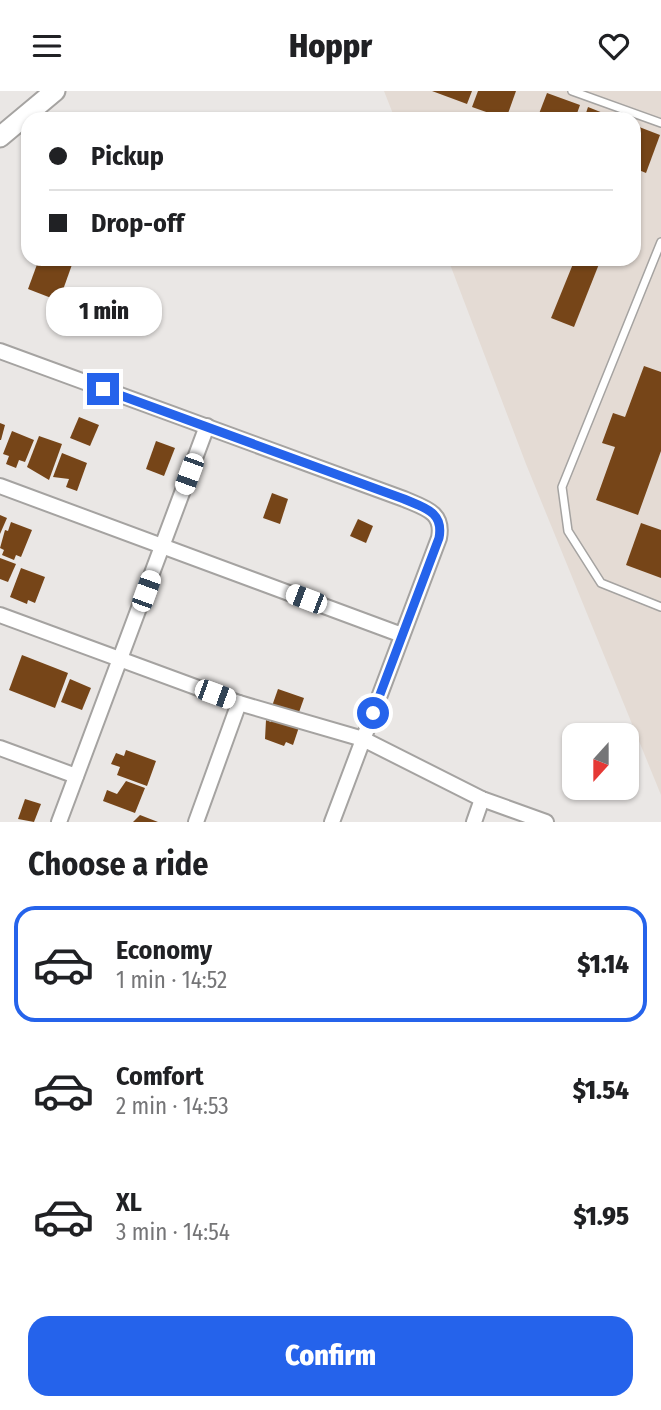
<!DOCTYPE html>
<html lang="en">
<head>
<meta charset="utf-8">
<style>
  :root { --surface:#fff; --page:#f6f6f6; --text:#202124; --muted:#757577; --line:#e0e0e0; --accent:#2563eb }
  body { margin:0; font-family:"Fira Sans Condensed",sans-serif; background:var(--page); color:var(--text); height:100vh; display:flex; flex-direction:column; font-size:26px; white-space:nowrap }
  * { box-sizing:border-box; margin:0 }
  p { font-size:23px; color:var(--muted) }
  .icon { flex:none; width:38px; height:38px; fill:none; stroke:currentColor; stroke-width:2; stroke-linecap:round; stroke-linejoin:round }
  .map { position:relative; height:731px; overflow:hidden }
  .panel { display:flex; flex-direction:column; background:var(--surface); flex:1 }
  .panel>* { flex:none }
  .top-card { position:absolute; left:21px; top:21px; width:620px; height:154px; border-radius:21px; box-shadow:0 2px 5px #0004; display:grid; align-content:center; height:154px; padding:0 28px; background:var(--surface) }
  .needle { width:46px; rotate:201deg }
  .fabs { position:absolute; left:562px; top:632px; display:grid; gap:14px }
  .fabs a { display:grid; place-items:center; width:77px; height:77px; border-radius:14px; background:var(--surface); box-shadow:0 2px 5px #0004; font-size:35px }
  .end { position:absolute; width:32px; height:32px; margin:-16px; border:9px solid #2563eb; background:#fff; box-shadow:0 0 0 4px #fff }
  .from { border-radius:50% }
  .bubble { position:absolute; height:49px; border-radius:21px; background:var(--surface); box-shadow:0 2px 5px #0004; font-size:23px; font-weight:800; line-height:49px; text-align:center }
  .car { position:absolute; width:21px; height:42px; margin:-21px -10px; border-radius:9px; box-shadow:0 0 5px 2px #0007; background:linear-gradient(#fff 24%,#345 0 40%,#fff 0 76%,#345 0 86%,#fff 0) }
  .top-card b { display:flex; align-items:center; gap:24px; height:66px; font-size:26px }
  .top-card b+b { border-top:2px solid var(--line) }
  .top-card i { width:18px; height:18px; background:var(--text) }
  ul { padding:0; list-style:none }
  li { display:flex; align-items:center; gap:21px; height:116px; margin:0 14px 10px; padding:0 14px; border:4px solid transparent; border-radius:21px }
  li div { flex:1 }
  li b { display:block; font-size:26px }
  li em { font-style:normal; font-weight:800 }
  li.active { border-color:var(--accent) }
  li>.icon { width:63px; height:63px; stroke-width:1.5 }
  h2 { padding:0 28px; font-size:32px; line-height:84px }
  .action { display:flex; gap:14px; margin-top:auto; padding:14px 28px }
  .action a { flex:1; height:80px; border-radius:21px; background:var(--accent); color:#fff; font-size:28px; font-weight:800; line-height:80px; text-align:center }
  header { display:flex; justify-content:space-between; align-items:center; height:91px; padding:0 28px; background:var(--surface); font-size:32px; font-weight:800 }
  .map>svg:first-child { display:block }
  .built { fill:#e4dbd4 }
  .building { fill:#764518 }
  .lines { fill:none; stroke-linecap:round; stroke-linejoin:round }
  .service-casing { stroke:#a5a3a1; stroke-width:10 }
  .minor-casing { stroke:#a5a3a1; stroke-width:18 }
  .secondary-casing { stroke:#a5a3a1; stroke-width:23 }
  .service { stroke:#fff; stroke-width:7 }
  .minor { stroke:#fff; stroke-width:14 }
  .secondary { stroke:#fff; stroke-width:19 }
  .route { stroke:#2563eb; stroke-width:9 }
</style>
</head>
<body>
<header><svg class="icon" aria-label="menu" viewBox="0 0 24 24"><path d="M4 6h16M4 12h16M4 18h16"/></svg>Hoppr<svg class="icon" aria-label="heart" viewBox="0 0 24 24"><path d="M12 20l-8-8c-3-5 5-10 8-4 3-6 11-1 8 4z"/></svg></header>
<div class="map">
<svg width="661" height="731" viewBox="0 0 661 731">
  <rect width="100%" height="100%" fill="#eae7e5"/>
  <!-- built -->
  <polygon class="built" points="384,0 661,0 661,704 526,373 448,168 634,168 634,28 395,28"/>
  <!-- building -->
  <g class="building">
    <polygon points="432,0 472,0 467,13"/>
    <polygon points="478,0 516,0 506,28 472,16"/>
    <polygon points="547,2 580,14 575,28 537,28"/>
    <polygon points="588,16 618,28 584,28"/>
    <polygon points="634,34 660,44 646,82 634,77"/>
    <polygon points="39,168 74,168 59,210 28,198"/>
    <polygon points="575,168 601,168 574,236 551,227"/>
    <polygon points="644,275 661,281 661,360 638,424 596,409 615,356 602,352 613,322 625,326"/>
    <polygon points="79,326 99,334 90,355 70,347"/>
    <polygon points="0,332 5,334 1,349 0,349"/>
    <polygon points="12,340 34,349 25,371 19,369 16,377 6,373 9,365 3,363"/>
    <polygon points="39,345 62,353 49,389 27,376"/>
    <polygon points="156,350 175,357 164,385 146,378"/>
    <polygon points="62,362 87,372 77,400 66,396 69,388 53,386"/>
    <polygon points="272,402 288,408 280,433 263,427"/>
    <polygon points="0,424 7,427 0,443"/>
    <polygon points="358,428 373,435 366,452 350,445"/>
    <polygon points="11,431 32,439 21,466 16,464 14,469 2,464 4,459 0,457 5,439 8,440"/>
    <polygon points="641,432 661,439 661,487 626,474"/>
    <polygon points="0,467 16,473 8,491 0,488"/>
    <polygon points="21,477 45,486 35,512 28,509 27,513 10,506"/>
    <polygon points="22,564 68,582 55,617 9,599"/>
    <polygon points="70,588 91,597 82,619 61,611"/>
    <polygon points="278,598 304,607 297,627 271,618"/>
    <polygon points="273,624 300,633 293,654 286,651 284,655 265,648 266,629 271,631"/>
    <polygon points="126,659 156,670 147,695 117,684 120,676 111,673 116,662 124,665"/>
    <polygon points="126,690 145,697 135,722 103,710 107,699 117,703"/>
    <polygon points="25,708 41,713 34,731 18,728"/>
    <polygon points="140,724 158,731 133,731"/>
  </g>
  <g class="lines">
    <defs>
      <g id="service">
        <polyline points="572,0 661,32"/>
        <polyline points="661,151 562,396 568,440 601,492 661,516"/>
      </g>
      <g id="minor">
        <path d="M0 260 404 408C425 417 444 421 439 447L332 731"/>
        <polyline points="0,395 402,544"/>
        <polyline points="0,524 239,612 363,648 482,708 546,731"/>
        <polyline points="0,657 76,685"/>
        <polyline points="59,731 207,335"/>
        <polyline points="196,731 239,612"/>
        <polyline points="474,731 482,708"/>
      </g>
      <polyline id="secondary" points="0,46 55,0"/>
    </defs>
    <!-- service casing -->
    <use href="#service" class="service-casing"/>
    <!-- minor casing -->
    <use href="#minor" class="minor-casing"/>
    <!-- secondary casing -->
    <use href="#secondary" class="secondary-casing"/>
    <!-- service -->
    <use href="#service" class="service"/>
    <!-- minor -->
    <use href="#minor" class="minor"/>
    <!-- secondary -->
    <use href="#secondary" class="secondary"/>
  </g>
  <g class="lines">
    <!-- route -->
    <path class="route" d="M103 298 404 408C425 417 444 421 439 447L373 622"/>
  </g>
</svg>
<div class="fabs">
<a><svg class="needle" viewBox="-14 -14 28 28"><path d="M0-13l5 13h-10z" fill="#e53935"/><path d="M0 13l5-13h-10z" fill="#757577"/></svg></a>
</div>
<i class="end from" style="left:373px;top:622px"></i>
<i class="end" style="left:103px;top:298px"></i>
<div class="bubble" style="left:46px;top:196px;width:116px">1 min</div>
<i class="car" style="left:189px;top:383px;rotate:200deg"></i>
<i class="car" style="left:146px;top:500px;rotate:20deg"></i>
<i class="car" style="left:306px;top:508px;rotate:291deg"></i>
<i class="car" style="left:215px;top:603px;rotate:110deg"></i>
<div class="top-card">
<b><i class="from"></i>Pickup</b>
<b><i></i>Drop-off</b>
</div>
</div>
<section class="panel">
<h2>Choose a ride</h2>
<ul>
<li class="active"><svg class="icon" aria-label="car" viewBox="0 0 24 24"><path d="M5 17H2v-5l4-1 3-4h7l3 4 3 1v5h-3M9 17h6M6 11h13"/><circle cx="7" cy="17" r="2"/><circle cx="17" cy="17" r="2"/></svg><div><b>Economy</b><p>1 min · 14:52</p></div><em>$1.14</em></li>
<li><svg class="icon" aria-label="car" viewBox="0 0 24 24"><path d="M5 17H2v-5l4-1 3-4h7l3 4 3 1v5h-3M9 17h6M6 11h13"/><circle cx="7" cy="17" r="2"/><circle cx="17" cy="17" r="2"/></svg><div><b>Comfort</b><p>2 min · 14:53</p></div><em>$1.54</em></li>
<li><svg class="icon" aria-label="car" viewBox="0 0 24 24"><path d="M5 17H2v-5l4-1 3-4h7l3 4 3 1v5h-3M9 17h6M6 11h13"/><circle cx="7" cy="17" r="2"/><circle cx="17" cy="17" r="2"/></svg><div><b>XL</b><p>3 min · 14:54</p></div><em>$1.95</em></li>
</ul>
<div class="action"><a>Confirm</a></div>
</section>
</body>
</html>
